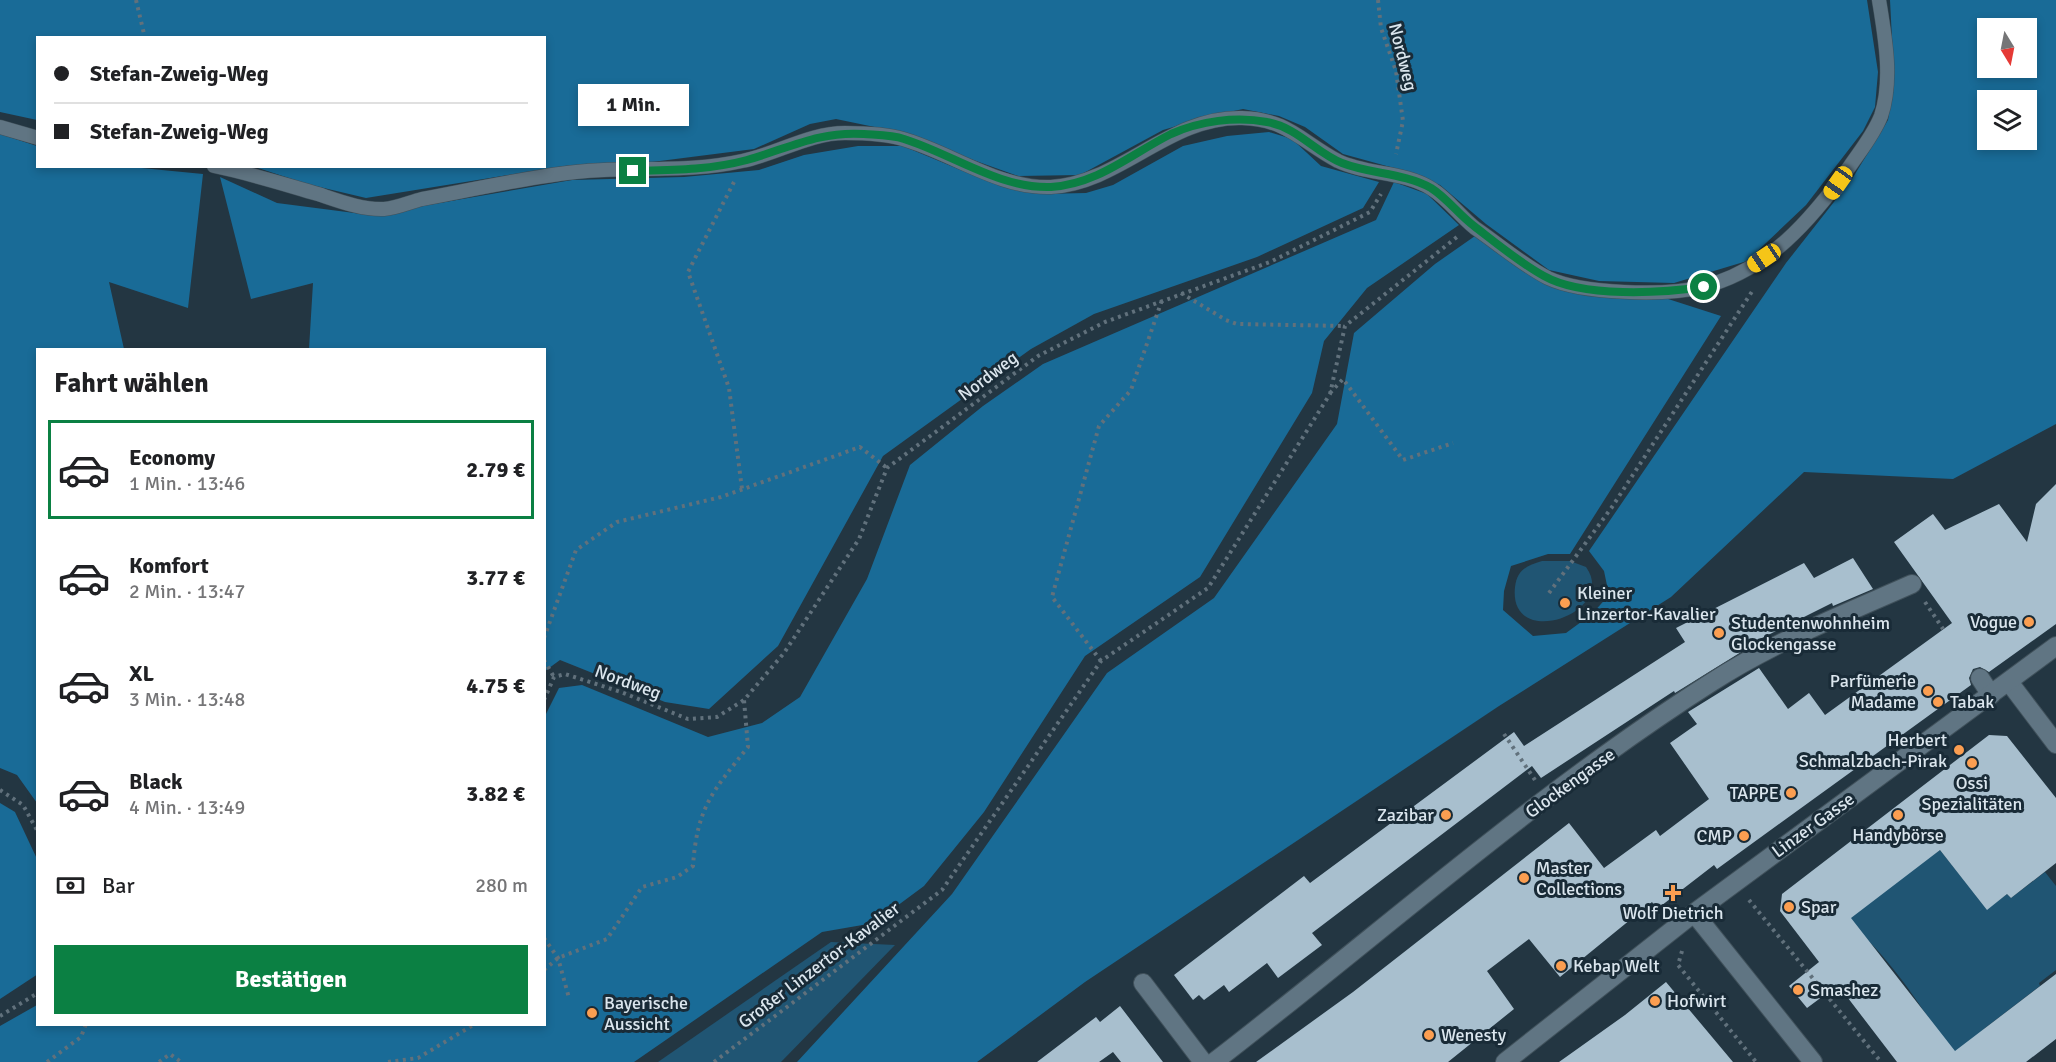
<!DOCTYPE html>
<html lang="de">
<head>
<meta charset="utf-8">
<style>
  :root { --surface:#fff; --page:#f2f2f2; --text:#202124; --muted:#757577; --line:#e0e0e0; --accent:#0b8043 }
  body { margin:0; font-family:Signika,sans-serif; background:var(--page); color:var(--text); height:100vh; display:flex; flex-direction:column; font-size:22px; white-space:nowrap }
  * { box-sizing:border-box; margin:0 }
  p { font-size:20px; color:var(--muted) }
  .icon { flex:none; width:33px; height:33px; fill:none; stroke:currentColor; stroke-width:2; stroke-linecap:round; stroke-linejoin:round }
  .map { position:relative; flex:1; overflow:hidden }
  .details { position:absolute; left:36px; top:348px; width:510px; height:678px; display:flex; flex-direction:column; background:var(--surface); border-radius:0px; box-shadow:0 3px 9px #0003 }
  .details>* { flex:none }
  .hud { position:absolute; left:36px; top:36px; width:510px; height:132px; border-radius:0px; box-shadow:0 3px 9px #0003; display:grid; align-content:center; height:132px; padding:0 18px; background:var(--surface) }
  .needle { width:39px; rotate:170deg }
  .controls { position:absolute; left:1977px; top:18px; display:grid; gap:12px }
  .controls a { display:grid; place-items:center; width:60px; height:60px; border-radius:0px; background:var(--surface); box-shadow:0 3px 9px #0003; font-size:30px }
  .end { position:absolute; width:27px; height:27px; margin:-14px; border:8px solid #0b8043; background:#fff; box-shadow:0 0 0 3px #fff }
  .from { border-radius:50% }
  .bubble { position:absolute; height:42px; border-radius:0px; background:var(--surface); box-shadow:0 3px 9px #0003; font-size:20px; font-weight:700; line-height:42px; text-align:center }
  .car { position:absolute; width:18px; height:36px; margin:-18px -9px; border-radius:8px; box-shadow:0 0 4px 2px #0007; background:linear-gradient(#f5c518 24%,#345 0 40%,#f5c518 0 76%,#345 0 86%,#f5c518 0) }
  .hud b { display:flex; align-items:center; gap:21px; height:57px; font-size:22px }
  .hud b+b { border-top:2px solid var(--line) }
  .hud i { width:15px; height:15px; background:var(--text) }
  ul { padding:0; list-style:none }
  li { display:flex; align-items:center; gap:18px; height:99px; margin:0 12px 9px; padding:0 6px; border:3px solid transparent; border-radius:0px }
  li div { flex:1 }
  li b { display:block; font-size:22px }
  li em { font-style:normal; font-weight:700 }
  li.on { border-color:var(--accent) }
  li>.icon { width:54px; height:54px; stroke-width:1.5 }
  h2 { padding:0 18px; font-size:27px; line-height:72px }
  .pay { display:flex; align-items:center; gap:15px; height:66px; padding:0 18px; font-size:22px }
  .pay p { margin-inline-start:auto }
  .button { display:flex; gap:12px; margin-top:auto; padding:12px 18px }
  .button a { flex:1; height:69px; border-radius:0px; background:var(--accent); color:#fff; font-size:24px; font-weight:700; line-height:69px; text-align:center }
  .map>svg:first-child { display:block }
  .green { fill:#205573 }
  .forest { fill:#196b97; fill-rule:evenodd }
  .building { fill:#a8bfce }
  .lines { fill:none; stroke-linecap:round; stroke-linejoin:round }
  .lane-casing { stroke:#40515b; stroke-width:15 }
  .street-casing { stroke:#40515b; stroke-width:20 }
  .secondary-casing { stroke:#40515b; stroke-width:20 }
  .path { stroke:#61717c; stroke-width:4; stroke-dasharray:3 4.5; stroke-linecap:butt }
  .lane { stroke:#607583; stroke-width:14 }
  .street { stroke:#607583; stroke-width:18 }
  .secondary { stroke:#607583; stroke-width:18 }
  .route { stroke:#0b8043; stroke-width:8 }
  .poi-dot { fill:#fb9e51; stroke:#192b37; stroke-width:2 }
  .labels { text-anchor:middle; dominant-baseline:central; stroke-width:6; stroke-linejoin:round; paint-order:stroke }
  .street-label { font-size:18px; fill:#dbe6ee; stroke:#192b37 }
  .poi-label { font-size:18px; fill:#dbe6ee; stroke:#192b37; text-anchor:start }
</style>
</head>
<body>
<div class="map">
<svg width="2056" height="1062" viewBox="0 0 2056 1062">
  <rect width="100%" height="100%" fill="#233642"/>
  <!-- green -->
  <g class="green">
    <path d="M1542 561H1570L1586 567C1619 613 1508 652 1515 587 1517 570 1526 566 1542 561Z"/>
    <path d="M1940 850 1987 909 2007 894 2011 898 2045 872 2056 886V970L2039 983 2040 986 1985 1028 1954 1062C1931 1017 1882 945 1841 917Z"/>
    <polygon points="831,942 895,945 781,1062 658,1062"/>
  </g>
  <!-- forest -->
  <g class="forest">
    <polygon points="0,0 1867,0 1878,72 1875,107 1863,131 1806,205 1747,261 1674,283 1599,281 1549,270 1486,224 1440,185 1412,173 1343,154 1305,127 1279,116 1243,109 1211,116 1163,130 1080,175 1018,176 889,130 836,119 810,124 754,149 652,162 565,166 366,198 307,184 255,167 544,166 544,38 38,38 37,120 0,112"/>
    <path d="M1890 0H2056V424L1953 479 1804 472 1671 597 1499 706 1085 982 977 1062H797L952 894 1107 673 1214 598 1337 424 1354 333 1435 264 1475 236 1550 286 1603 297 1665 298 1721 316 1570 554H1548L1511 566 1504 591 1503 610 1533 636 1566 633 1592 614 1609 595 1604 571 1589 551 1786 263 1852 179 1888 120 1894 78ZM1988 28H2026V68H1988ZM1988 100H2026V140H1988Z"/>
    <polygon points="1269,132 1292,139 1321,166 1379,182 1363,208 1257,257 1094,314 1031,349 883,456 778,646 709,709 665,702 560,660 545,671 544,350 309,349 313,283 251,299 220,177 277,203 370,215 572,180 684,177 759,170 804,155 858,146 903,146 992,183 1041,194 1086,193 1113,185 1183,146 1227,136"/>
    <polygon points="0,134 37,146 38,166 121,166 203,174 188,308 109,282 124,349 38,350 37,803 17,775 0,768"/>
    <polygon points="1394,182 1427,194 1459,225 1367,288 1324,341 1312,393 1200,577 1085,656 984,812 924,886 874,923 822,932 634,1062 0,1062 0,1026 37,1005 38,1024 544,1024 544,718 559,688 582,685 708,737 762,723 800,697 867,579 910,465 983,406 1043,364 1376,220"/>
    <polygon points="0,803 15,812 37,859 38,974 0,999"/>
  </g>
  <!-- building -->
  <g class="building">
    <polygon points="2056,484 2056,624 1989,672 1980,667 1973,669 1969,678 1971,685 1717,869 1714,865 1657,909 1652,902 1560,977 1529,939 1487,971 1514,1009 1448,1062 1256,1062 1353,992 1569,823 1604,868 1656,830 1660,836 1709,799 1670,743 1697,724 1688,712 1759,668 1788,709 1809,693 1825,715 1952,623 1894,542 1933,514 1945,530 1999,504 2027,542 2036,504"/>
    <polygon points="1853,558 1873,589 1833,606 1832,603 1744,647 1746,649 1675,693 1674,691 1541,778 1532,766 1312,933 1322,945 1278,978 1267,963 1229,992 1224,985 1204,1000 1199,995 1193,1000 1174,975 1304,876 1310,883 1514,732 1524,746 1685,642 1676,628 1804,563 1814,578"/>
    <polygon points="1989,735 2007,736 2056,798 2056,863 2011,898 2007,894 1987,910 1940,850 1851,918 1955,1051 2056,974 2056,1039 2026,1062 1897,1062 1838,985 1807,1008 1789,986 1819,962 1780,911 1782,894"/>
    <polygon points="1666,982 1733,1062 1559,1062 1625,1015"/>
    <polygon points="1120,1006 1163,1062 1121,1062 1113,1052 1099,1062 1037,1062 1096,1017 1100,1022"/>
  </g>
  <g class="lines">
    <defs>
      <g id="lane">
        <polyline points="0,127 38,138"/>
        <path d="M214 166C249 173 283 184 318 194 339 201 362 210 384 209 397 208 410 202 422 199 470 190 519 179 567 173 625 165 684 174 742 161 777 154 809 133 845 133 863 133 886 134 903 139 952 153 999 189 1051 187 1121 183 1169 116 1242 118 1287 119 1302 142 1338 161 1367 175 1404 171 1432 189 1448 199 1460 216 1475 228 1497 243 1524 266 1548 278 1582 294 1665 296 1702 287 1768 271 1812 219 1850 166 1861 150 1874 134 1881 116 1893 80 1885 37 1879 0"/>
      </g>
      <g id="street">
        <polyline points="1980,678 1991,695"/>
        <polyline points="2009,682 2056,744"/>
        <polyline points="1694,913 2056,646"/>
        <polyline points="1143,983 1203,1062"/>
        <path d="M1214 1062C1379 935 1536 794 1712 682 1774 642 1844 614 1912 584"/>
      </g>
      <polyline id="secondary" points="1505,1062 1694,913 1813,1062"/>
    </defs>
    <!-- lane casing -->
    <use href="#lane" class="lane-casing"/>
    <!-- street casing -->
    <use href="#street" class="street-casing"/>
    <!-- secondary casing -->
    <use href="#secondary" class="secondary-casing"/>
    <!-- path -->
    <g class="path">
      <polyline points="136,0 145,38"/>
      <polyline points="1378,0 1381,28 1396,71 1403,121 1396,154"/>
      <polyline points="734,182 688,272 729,388 742,489"/>
      <polyline points="1181,293 1226,320 1237,324 1345,326"/>
      <polyline points="1330,393 1343,379 1403,460 1453,443"/>
      <polyline points="1549,593 1612,507 1753,290"/>
      <polyline points="1925,602 1943,629"/>
      <polyline points="544,638 576,550 617,522 721,497 860,447 887,468"/>
      <polyline points="544,660 554,677"/>
      <polyline points="1101,661 1052,597 1099,426 1131,390 1162,300"/>
      <polyline points="544,700 554,677 565,674 621,692 688,719 717,717 744,700 784,653 859,539 887,468 1038,356 1105,322 1270,262 1370,212 1381,194"/>
      <polyline points="1504,734 1535,780"/>
      <polyline points="0,790 23,805 38,832"/>
      <polyline points="1749,900 1881,1062"/>
      <polyline points="544,938 558,958 569,998"/>
      <polyline points="1682,951 1678,965 1756,1062"/>
      <path d="M544 970 558 958 607 939 642 887 677 877 693 866C697 807 713 791 748 747L744 700"/>
      <polyline points="0,1016 38,993"/>
      <polyline points="47,1062 81,1037 86,1024"/>
      <polyline points="159,1062 170,1054 181,1062"/>
      <polyline points="388,1062 418,1058 475,1024"/>
      <polyline points="714,1062 942,890 1101,661 1208,588 1330,394 1345,326 1457,237"/>
    </g>
    <!-- lane -->
    <use href="#lane" class="lane"/>
    <!-- street -->
    <use href="#street" class="street"/>
    <!-- secondary -->
    <use href="#secondary" class="secondary"/>
  </g>
  <g class="lines">
    <!-- route -->
    <path class="route" d="M633 171C671 170 710 170 747 160 789 148 819 131 864 134 877 135 892 135 904 139 952 154 1000 189 1051 187 1098 184 1131 154 1171 134 1200 121 1236 116 1267 122 1297 127 1315 152 1342 163 1370 174 1404 173 1431 188 1447 198 1459 215 1474 226 1496 243 1520 263 1544 276 1583 298 1661 293 1704 287"/>
  </g>
  <!-- markers -->
  <g class="poi-dot">
    <circle cx="1565" cy="603" r="6"/>
    <circle cx="2029" cy="622" r="6"/>
    <circle cx="1719" cy="633" r="6"/>
    <circle cx="1928" cy="691" r="6"/>
    <circle cx="1938" cy="702" r="6"/>
    <circle cx="1959" cy="750" r="6"/>
    <circle cx="1972" cy="763" r="6"/>
    <circle cx="1791" cy="793" r="6"/>
    <circle cx="1446" cy="815" r="6"/>
    <circle cx="1898" cy="815" r="6"/>
    <circle cx="1744" cy="836" r="6"/>
    <circle cx="1524" cy="878" r="6"/>
    <path d="M1670 884h6v6h6v6h-6v6h-6v-6h-6v-6h6z"/>
    <circle cx="1789" cy="907" r="6"/>
    <circle cx="1561" cy="966" r="6"/>
    <circle cx="1798" cy="990" r="6"/>
    <circle cx="1655" cy="1001" r="6"/>
    <circle cx="592" cy="1013" r="6"/>
    <circle cx="1429" cy="1035" r="6"/>
  </g>
  <g class="labels">
    <!-- street labels -->
    <g class="street-label">
      <text transform="translate(1403 57) rotate(76)">Nordweg</text>
      <text transform="translate(988 376) rotate(-37)">Nordweg</text>
      <text transform="translate(628 682) rotate(20)">Nordweg</text>
      <text transform="translate(1570 783) rotate(-36)">Glockengasse</text>
      <text transform="translate(1813 825) rotate(-36)">Linzer Gasse</text>
      <text transform="translate(819 965) rotate(-37)">Großer Linzertor-Kavalier</text>
    </g>
    <!-- poi labels -->
    <g class="poi-label">
      <text x="1577" y="593">Kleiner<tspan x="1577" dy="21">Linzertor-Kavalier</tspan></text>
      <text x="2017" y="622" text-anchor="end">Vogue</text>
      <text x="1731" y="623">Studentenwohnheim<tspan x="1731" dy="21">Glockengasse</tspan></text>
      <text x="1916" y="681" text-anchor="end">Parfümerie<tspan x="1916" dy="21">Madame</tspan></text>
      <text x="1950" y="702">Tabak</text>
      <text x="1947" y="740" text-anchor="end">Herbert<tspan x="1947" dy="21">Schmalzbach-Pirak</tspan></text>
      <text x="1972" y="783" text-anchor="middle">Ossi<tspan x="1972" dy="21">Spezialitäten</tspan></text>
      <text x="1779" y="793" text-anchor="end">TAPPE</text>
      <text x="1434" y="815" text-anchor="end">Zazibar</text>
      <text x="1898" y="835" text-anchor="middle">Handybörse</text>
      <text x="1732" y="836" text-anchor="end">CMP</text>
      <text x="1536" y="868">Master<tspan x="1536" dy="21">Collections</tspan></text>
      <text x="1801" y="907">Spar</text>
      <text x="1673" y="913" text-anchor="middle">Wolf Dietrich</text>
      <text x="1573" y="966">Kebap Welt</text>
      <text x="1810" y="990">Smashez</text>
      <text x="1667" y="1001">Hofwirt</text>
      <text x="604" y="1003">Bayerische<tspan x="604" dy="21">Aussicht</tspan></text>
      <text x="1441" y="1035">Wenesty</text>
    </g>
  </g>
</svg>
<div class="controls">
<a><svg class="needle" viewBox="-14 -14 28 28"><path d="M0-13l5 13h-10z" fill="#e53935"/><path d="M0 13l5-13h-10z" fill="#757577"/></svg></a>
<a><svg class="icon" aria-label="layers" viewBox="0 0 24 24"><path d="M12 4l9 5-9 5-9-5zM3 14l9 5 9-5"/></svg></a>
</div>
<i class="end from" style="left:1704px;top:287px"></i>
<i class="end" style="left:633px;top:171px"></i>
<div class="bubble" style="left:578px;top:84px;width:111px">1 Min.</div>
<i class="car" style="left:1838px;top:183px;rotate:215deg"></i>
<i class="car" style="left:1764px;top:258px;rotate:236deg"></i>
<div class="hud">
<b><i class="from"></i>Stefan-Zweig-Weg</b>
<b><i></i>Stefan-Zweig-Weg</b>
</div>
<section class="details">
<h2>Fahrt wählen</h2>
<ul>
<li class="on"><svg class="icon" aria-label="car" viewBox="0 0 24 24"><path d="M5 17H2v-5l4-1 3-4h7l3 4 3 1v5h-3M9 17h6M6 11h13"/><circle cx="7" cy="17" r="2"/><circle cx="17" cy="17" r="2"/></svg><div><b>Economy</b><p>1 Min. · 13:46</p></div><em>2.79 €</em></li>
<li><svg class="icon" aria-label="car" viewBox="0 0 24 24"><path d="M5 17H2v-5l4-1 3-4h7l3 4 3 1v5h-3M9 17h6M6 11h13"/><circle cx="7" cy="17" r="2"/><circle cx="17" cy="17" r="2"/></svg><div><b>Komfort</b><p>2 Min. · 13:47</p></div><em>3.77 €</em></li>
<li><svg class="icon" aria-label="car" viewBox="0 0 24 24"><path d="M5 17H2v-5l4-1 3-4h7l3 4 3 1v5h-3M9 17h6M6 11h13"/><circle cx="7" cy="17" r="2"/><circle cx="17" cy="17" r="2"/></svg><div><b>XL</b><p>3 Min. · 13:48</p></div><em>4.75 €</em></li>
<li><svg class="icon" aria-label="car" viewBox="0 0 24 24"><path d="M5 17H2v-5l4-1 3-4h7l3 4 3 1v5h-3M9 17h6M6 11h13"/><circle cx="7" cy="17" r="2"/><circle cx="17" cy="17" r="2"/></svg><div><b>Black</b><p>4 Min. · 13:49</p></div><em>3.82 €</em></li>
</ul>
<div class="pay"><svg class="icon" aria-label="cash" viewBox="0 0 24 24"><path d="M3 7h18v10H3z"/><circle cx="12" cy="12" r="2"/></svg>Bar<p>280 m</p></div>
<div class="button"><a>Bestätigen</a></div>
</section>
</div>
</body>
</html>
